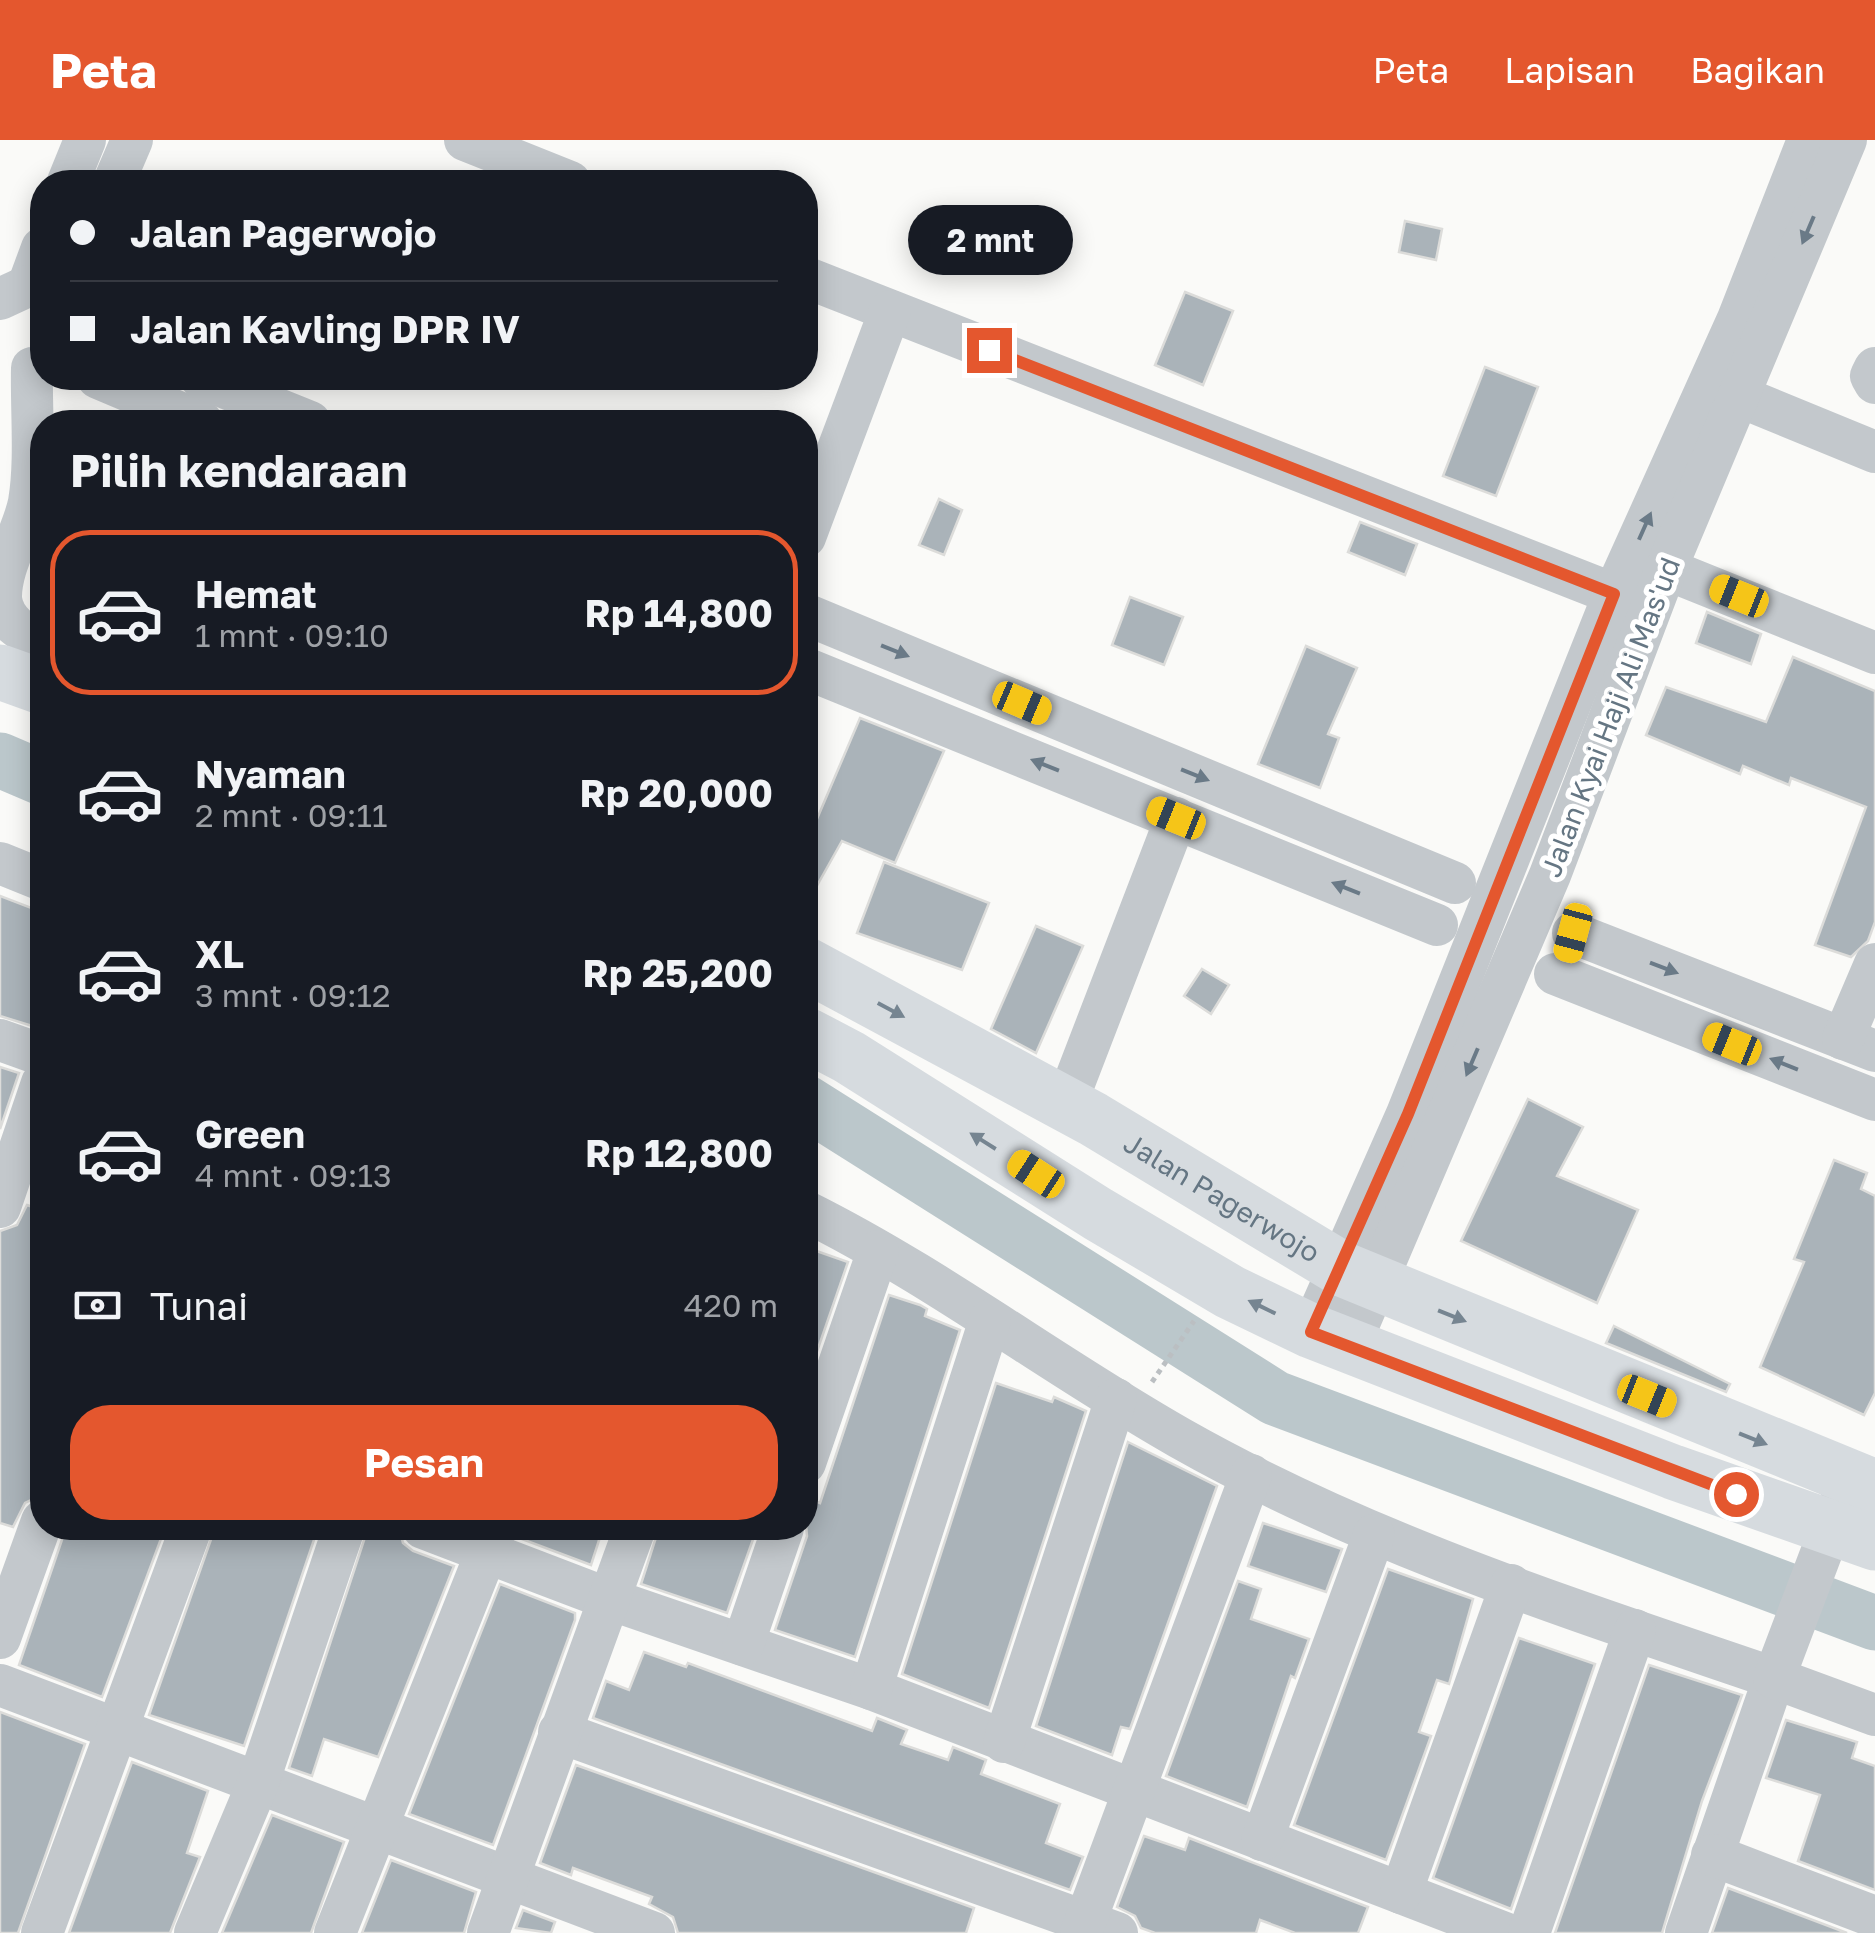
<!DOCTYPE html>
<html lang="id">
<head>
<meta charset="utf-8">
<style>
  :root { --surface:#171b24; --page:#20242c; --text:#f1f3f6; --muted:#9ea1a6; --line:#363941; --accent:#e4572e }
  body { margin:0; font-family:"Golos Text",sans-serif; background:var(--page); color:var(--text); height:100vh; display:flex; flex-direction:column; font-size:38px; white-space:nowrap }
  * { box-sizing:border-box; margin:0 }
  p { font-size:32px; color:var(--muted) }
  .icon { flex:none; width:55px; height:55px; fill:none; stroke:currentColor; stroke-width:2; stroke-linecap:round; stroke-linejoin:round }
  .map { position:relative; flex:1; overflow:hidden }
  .side { position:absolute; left:30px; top:270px; width:788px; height:1130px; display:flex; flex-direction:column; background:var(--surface); border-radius:40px; box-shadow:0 5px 25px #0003 }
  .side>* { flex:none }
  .hud { position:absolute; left:30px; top:30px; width:788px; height:220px; border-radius:40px; box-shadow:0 5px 25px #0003; display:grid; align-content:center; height:220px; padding:0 40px; background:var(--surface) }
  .end { position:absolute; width:45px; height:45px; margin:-22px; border:12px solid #e4572e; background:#fff; box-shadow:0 0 0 5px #fff }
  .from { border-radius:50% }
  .bubble { position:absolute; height:70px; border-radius:35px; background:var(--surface); box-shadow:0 5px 25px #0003; font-size:32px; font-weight:700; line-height:70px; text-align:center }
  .car { position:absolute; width:30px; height:60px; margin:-30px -15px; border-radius:12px; box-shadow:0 0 8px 2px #0007; background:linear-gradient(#f5c518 24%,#345 0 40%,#f5c518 0 76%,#345 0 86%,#f5c518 0) }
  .hud b { display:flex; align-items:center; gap:35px; height:95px; font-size:38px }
  .hud b+b { border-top:2px solid var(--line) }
  .hud i { width:25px; height:25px; background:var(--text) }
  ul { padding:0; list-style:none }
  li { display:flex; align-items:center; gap:30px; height:165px; margin:0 20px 15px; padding:0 20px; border:5px solid transparent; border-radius:40px }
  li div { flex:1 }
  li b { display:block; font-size:38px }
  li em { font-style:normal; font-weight:700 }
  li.active { border-color:var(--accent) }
  li>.icon { width:90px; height:90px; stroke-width:1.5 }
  h2 { padding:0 40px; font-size:45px; line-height:120px }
  .pay { display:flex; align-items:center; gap:25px; height:110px; padding:0 40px; font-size:38px }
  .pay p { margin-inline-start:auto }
  .button { display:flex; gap:20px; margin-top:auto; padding:20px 40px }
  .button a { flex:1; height:115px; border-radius:40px; background:var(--accent); color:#fff; font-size:40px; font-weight:700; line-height:115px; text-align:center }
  header { display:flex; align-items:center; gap:60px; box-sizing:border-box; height:140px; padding:0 50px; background:var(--accent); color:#fff }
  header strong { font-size:48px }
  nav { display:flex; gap:55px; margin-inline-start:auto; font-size:35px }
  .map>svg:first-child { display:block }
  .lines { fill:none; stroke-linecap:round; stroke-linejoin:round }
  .river { stroke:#bbc7cb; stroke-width:55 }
  .building { fill:#aab3b9; stroke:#dcdcda; stroke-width:2.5 }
  .path { stroke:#bbbfc2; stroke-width:5; stroke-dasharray:5 5; stroke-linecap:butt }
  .minor { stroke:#c3c8cc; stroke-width:42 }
  .major { stroke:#d6dbdf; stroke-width:55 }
  .oneway { fill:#6a7a87 }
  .oneway2 { fill:#768591 }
  .route { stroke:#e4572e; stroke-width:12 }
  .labels { text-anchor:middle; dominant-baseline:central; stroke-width:10; stroke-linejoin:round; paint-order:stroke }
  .street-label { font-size:28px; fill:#657683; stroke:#fff }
</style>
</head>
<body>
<header>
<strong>Peta</strong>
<nav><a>Peta</a><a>Lapisan</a><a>Bagikan</a></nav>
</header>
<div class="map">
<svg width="1875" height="1793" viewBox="0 0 1875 1793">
  <rect width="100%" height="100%" fill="#fafaf8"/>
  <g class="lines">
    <!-- river -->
    <g class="river">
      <polyline points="0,620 42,638"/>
      <polyline points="805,962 1275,1258 1875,1483"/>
    </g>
  </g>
  <!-- building -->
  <g class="building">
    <polygon points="1405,81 1442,89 1436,120 1399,112"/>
    <polygon points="1185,152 1233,171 1203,245 1155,225"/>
    <polygon points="1485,227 1538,247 1496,356 1443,336"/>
    <polygon points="939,359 962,370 944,415 919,405"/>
    <polygon points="1360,382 1417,404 1405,435 1348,412"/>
    <polygon points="1130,457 1183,477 1164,525 1112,505"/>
    <polygon points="1707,472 1761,494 1751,524 1696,503"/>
    <polygon points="1306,506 1357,528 1328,594 1339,598 1320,648 1258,624"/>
    <polygon points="1793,517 1875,551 1875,782 1868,801 1851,817 1815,805 1866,667 1791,638 1789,645 1743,626 1740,634 1646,595 1666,547 1766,582"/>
    <polygon points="860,578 944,611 895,723 842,701 805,767 805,707"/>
    <polygon points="884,722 989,763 962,830 857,793"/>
    <polygon points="0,756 42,772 42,889 0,876"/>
    <polygon points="1036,786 1083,806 1036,913 991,889"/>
    <polygon points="1202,829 1229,845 1211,874 1184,856"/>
    <polygon points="0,927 19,933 0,989"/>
    <polygon points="1528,959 1583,987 1557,1036 1638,1070 1597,1163 1461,1101"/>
    <polygon points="1834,1020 1867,1033 1861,1049 1875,1056 1875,1253 1864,1275 1760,1227 1804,1122 1794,1119"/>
    <polygon points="27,1065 42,1070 42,1335 35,1358 25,1363 13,1387 0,1383 0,1091 17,1085"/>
    <polygon points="805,1107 848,1122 805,1246"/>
    <polygon points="889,1155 920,1165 927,1169 925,1176 960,1190 855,1517 775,1490 807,1396 805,1374 810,1359 820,1363"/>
    <polygon points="1614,1186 1730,1244 1726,1252 1606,1203"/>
    <polygon points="996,1243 1052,1262 1054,1257 1086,1271 989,1568 902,1534"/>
    <polygon points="1128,1302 1217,1346 1130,1589 1121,1587 1112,1615 1036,1586"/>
    <polygon points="1263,1383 1342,1409 1326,1452 1248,1426"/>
    <polygon points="66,1388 165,1388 102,1557 19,1525"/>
    <polygon points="215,1388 318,1388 244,1606 149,1575"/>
    <polygon points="368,1388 399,1388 403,1403 413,1411 454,1426 378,1617 324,1599 312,1636 289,1628"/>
    <polygon points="520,1388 609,1388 606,1395 601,1394 591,1425 519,1398"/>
    <polygon points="659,1388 757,1388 727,1473 641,1444"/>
    <polygon points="1388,1429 1473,1459 1449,1544 1437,1540 1419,1592 1431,1596 1386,1720 1294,1685"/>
    <polygon points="1238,1441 1261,1449 1251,1479 1309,1499 1295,1538 1291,1536 1247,1667 1166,1636"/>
    <polygon points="500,1444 575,1473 575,1480 493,1705 409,1674"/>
    <polygon points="1519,1498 1595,1524 1511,1769 1433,1738"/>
    <polygon points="644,1512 686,1527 688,1523 872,1591 877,1578 907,1590 901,1604 948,1620 953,1607 986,1620 981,1634 1060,1664 1046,1703 1083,1717 1070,1750 593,1578 606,1541 629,1550"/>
    <polygon points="1649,1525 1742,1555 1702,1661 1662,1793 1555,1793"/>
    <polygon points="0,1572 85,1604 18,1793 0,1793"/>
    <polygon points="1786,1580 1857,1602 1852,1618 1875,1626 1875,1750 1798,1721 1820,1655 1766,1638"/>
    <polygon points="132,1622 208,1651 187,1713 200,1717 170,1793 69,1793"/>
    <polygon points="576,1625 974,1768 966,1793 678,1793 673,1777 649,1764 652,1757 573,1728 571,1735 540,1723"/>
    <polygon points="272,1675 344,1702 311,1793 222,1793"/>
    <polygon points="1144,1696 1185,1710 1189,1698 1368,1767 1358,1793 1295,1793 1260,1780 1256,1793 1155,1793 1141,1788 1135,1776 1117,1767"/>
    <polygon points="391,1720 476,1752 464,1793 362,1793"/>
    <polygon points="1728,1748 1847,1793 1712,1793"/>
    <polygon points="523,1770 555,1782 551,1793 516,1788"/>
  </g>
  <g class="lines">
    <!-- path -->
    <polyline class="path" points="1152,1242 1194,1181"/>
    <!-- minor -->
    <g class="minor">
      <polyline points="465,0 570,42"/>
      <polyline points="68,42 85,0"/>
      <polyline points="114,42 132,0"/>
      <polyline points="805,137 1614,454"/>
      <polyline points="28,146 42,108"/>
      <polyline points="0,159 28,146 42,149"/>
      <path d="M32 228C31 271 36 320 29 362 23 393 0 426 1 459 4 482 23 493 42 502"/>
      <polyline points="1875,228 1871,236 1875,243"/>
      <polyline points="98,238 202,282"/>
      <polyline points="201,238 310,282"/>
      <polyline points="1714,246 1875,312"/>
      <polyline points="805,397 890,171"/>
      <polyline points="1666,429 1875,513"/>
      <polyline points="805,474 1455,743"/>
      <polyline points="805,528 1437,785"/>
      <polyline points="0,723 42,740"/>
      <polyline points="1573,793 1875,911"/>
      <polyline points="1555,834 1875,960"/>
      <polyline points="1843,899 1875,824"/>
      <polyline points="0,900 42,915"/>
      <polyline points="1066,964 1176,678"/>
      <polyline points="0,1067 42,943"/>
      <path d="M805 1071C936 1136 1053 1226 1180 1298 1367 1404 1572 1469 1774 1538L1686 1793"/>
      <polyline points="1311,1191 1407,974 1614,454 1738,179 1808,0"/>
      <polyline points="1348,1209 1550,735 1666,429 1846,0"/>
      <polyline points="805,1323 878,1111"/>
      <polyline points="1842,1358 1774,1538 1875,1575"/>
      <polyline points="423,1388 609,1459 871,1549 1505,1793"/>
      <polyline points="0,1498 42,1381"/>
      <polyline points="743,1505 783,1388"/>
      <polyline points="0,1545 654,1793"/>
      <polyline points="871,1549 990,1180"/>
      <polyline points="559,1592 1117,1793"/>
      <polyline points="1004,1602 1116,1259"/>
      <polyline points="1262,1700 1374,1395"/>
      <polyline points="1712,1715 1875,1777"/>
      <polyline points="1401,1753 1511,1445"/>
      <polyline points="42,1793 191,1388"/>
      <polyline points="195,1793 258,1643 344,1388"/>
      <polyline points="335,1793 496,1388"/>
      <polyline points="488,1793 635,1388"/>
      <polyline points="1081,1793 1251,1335"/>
      <polyline points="1529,1793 1635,1490"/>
    </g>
    <!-- major -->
    <g class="major">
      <polyline points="0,532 42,547"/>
      <path id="s1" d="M805 824 1093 979 1342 1129 1875 1347"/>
      <polyline points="805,894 849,917 1098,1074 1230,1152 1311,1191 1673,1332 1875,1403"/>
    </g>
  </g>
  <!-- one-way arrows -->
  <defs><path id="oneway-solid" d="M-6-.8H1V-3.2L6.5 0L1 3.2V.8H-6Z" transform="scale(2.5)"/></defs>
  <g class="oneway">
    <use href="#oneway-solid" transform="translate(1808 90) rotate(113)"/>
    <use href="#oneway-solid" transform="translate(1645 386) rotate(-66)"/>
    <use href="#oneway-solid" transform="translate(895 511) rotate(22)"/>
    <use href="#oneway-solid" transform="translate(1045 625) rotate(-158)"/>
    <use href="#oneway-solid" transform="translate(1195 635) rotate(22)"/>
    <use href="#oneway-solid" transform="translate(1346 748) rotate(-158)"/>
    <use href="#oneway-solid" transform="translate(1664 828) rotate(21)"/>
    <use href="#oneway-solid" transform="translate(1472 922) rotate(113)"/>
    <use href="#oneway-solid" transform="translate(1784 924) rotate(-158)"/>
  </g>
  <g class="oneway2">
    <use href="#oneway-solid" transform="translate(891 870) rotate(28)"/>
    <use href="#oneway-solid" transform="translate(983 1001) rotate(-148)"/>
    <use href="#oneway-solid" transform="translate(1262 1167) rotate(-154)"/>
    <use href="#oneway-solid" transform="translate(1452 1176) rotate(22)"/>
    <use href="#oneway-solid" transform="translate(1753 1299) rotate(22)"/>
  </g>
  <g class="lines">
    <!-- route -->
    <polyline class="route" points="989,210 1614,454 1408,974 1311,1192 1736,1354"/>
  </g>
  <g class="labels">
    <!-- street labels -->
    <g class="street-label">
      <text transform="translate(1610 577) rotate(-69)">Jalan Kyai Haji Ali Mas'ud</text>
      <text stroke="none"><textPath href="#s1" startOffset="478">Jalan Pagerwojo</textPath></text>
    </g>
  </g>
</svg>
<i class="end from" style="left:1736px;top:1354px"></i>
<i class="end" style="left:989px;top:210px"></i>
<div class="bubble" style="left:908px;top:65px;width:165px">2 mnt</div>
<i class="car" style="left:1739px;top:456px;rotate:292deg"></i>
<i class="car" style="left:1022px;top:563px;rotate:113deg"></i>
<i class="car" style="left:1176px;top:678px;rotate:292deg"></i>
<i class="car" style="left:1573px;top:793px;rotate:195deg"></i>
<i class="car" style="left:1732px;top:904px;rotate:292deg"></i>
<i class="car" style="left:1036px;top:1034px;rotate:303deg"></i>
<i class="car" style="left:1647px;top:1256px;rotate:112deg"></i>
<div class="hud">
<b><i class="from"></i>Jalan Pagerwojo</b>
<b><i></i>Jalan Kavling DPR IV</b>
</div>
<section class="side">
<h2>Pilih kendaraan</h2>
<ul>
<li class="active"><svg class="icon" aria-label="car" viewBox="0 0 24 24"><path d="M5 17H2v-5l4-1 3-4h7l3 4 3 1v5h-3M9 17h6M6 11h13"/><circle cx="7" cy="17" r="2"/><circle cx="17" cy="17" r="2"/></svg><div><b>Hemat</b><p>1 mnt · 09:10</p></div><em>Rp 14,800</em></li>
<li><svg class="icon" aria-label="car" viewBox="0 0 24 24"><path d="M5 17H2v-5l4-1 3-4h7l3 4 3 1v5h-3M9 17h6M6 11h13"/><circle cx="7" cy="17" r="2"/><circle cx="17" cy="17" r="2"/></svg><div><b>Nyaman</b><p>2 mnt · 09:11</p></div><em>Rp 20,000</em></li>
<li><svg class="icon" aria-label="car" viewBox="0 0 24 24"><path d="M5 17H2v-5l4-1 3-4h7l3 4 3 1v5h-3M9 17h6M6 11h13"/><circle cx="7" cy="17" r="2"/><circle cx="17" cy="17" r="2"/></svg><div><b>XL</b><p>3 mnt · 09:12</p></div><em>Rp 25,200</em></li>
<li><svg class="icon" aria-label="car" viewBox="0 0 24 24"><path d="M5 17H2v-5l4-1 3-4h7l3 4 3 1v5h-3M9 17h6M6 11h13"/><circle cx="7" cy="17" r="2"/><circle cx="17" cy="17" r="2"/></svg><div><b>Green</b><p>4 mnt · 09:13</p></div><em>Rp 12,800</em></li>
</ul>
<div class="pay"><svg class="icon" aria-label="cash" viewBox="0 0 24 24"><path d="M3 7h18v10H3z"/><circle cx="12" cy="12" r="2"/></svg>Tunai<p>420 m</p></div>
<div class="button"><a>Pesan</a></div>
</section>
</div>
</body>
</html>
